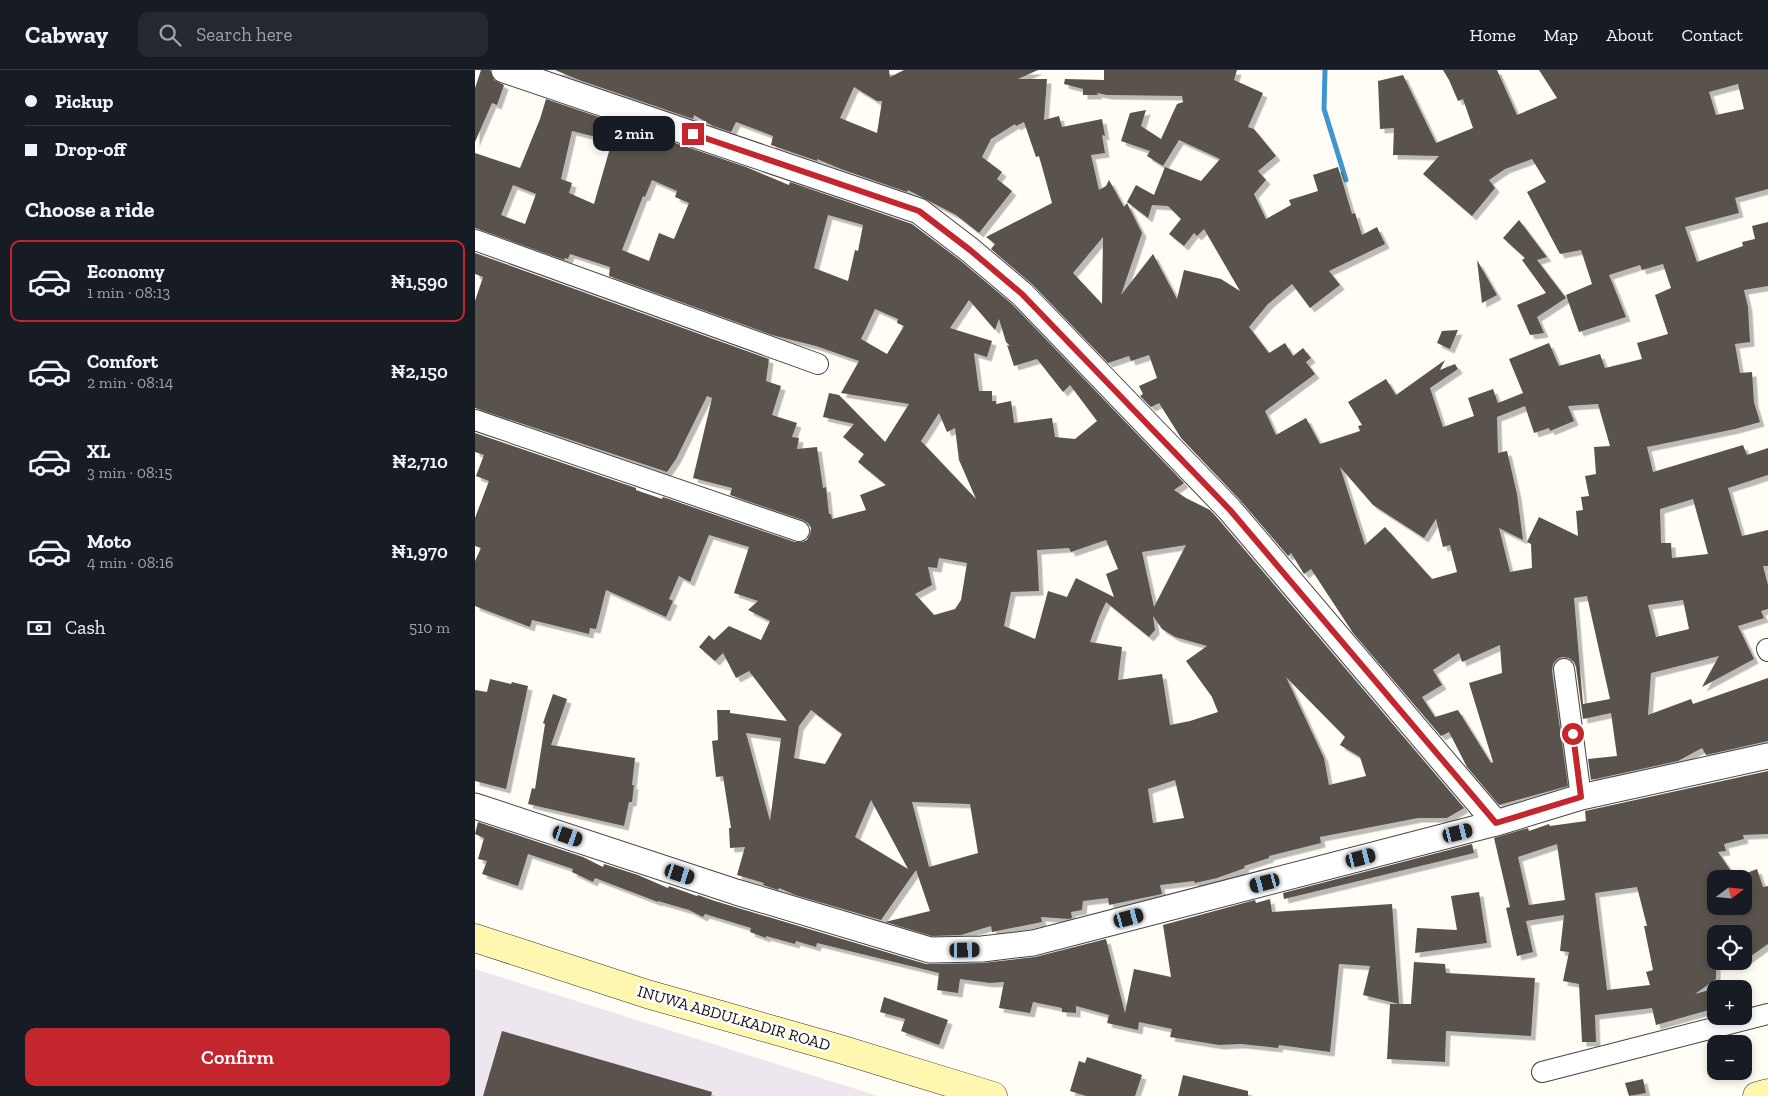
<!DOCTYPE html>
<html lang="en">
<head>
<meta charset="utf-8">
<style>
  :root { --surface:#171b24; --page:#242831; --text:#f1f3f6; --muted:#9ea1a6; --line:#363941; --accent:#c4262e }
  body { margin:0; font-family:"Zilla Slab",serif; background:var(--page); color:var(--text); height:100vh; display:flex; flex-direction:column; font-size:19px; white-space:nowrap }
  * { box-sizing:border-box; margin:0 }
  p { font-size:16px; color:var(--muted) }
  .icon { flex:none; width:28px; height:28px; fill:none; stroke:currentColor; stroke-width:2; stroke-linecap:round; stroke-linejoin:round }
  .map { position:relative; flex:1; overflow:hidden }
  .sheet { display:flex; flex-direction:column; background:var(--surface); width:475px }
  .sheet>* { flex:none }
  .top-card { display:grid; align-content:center; height:110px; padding:0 25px; background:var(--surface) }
  .needle { width:32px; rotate:74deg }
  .controls { position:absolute; left:1232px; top:800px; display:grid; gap:10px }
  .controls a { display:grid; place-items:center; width:45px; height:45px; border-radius:10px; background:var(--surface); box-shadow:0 2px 8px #0003; font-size:25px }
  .end { position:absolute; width:22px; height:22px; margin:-11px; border:6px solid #c4262e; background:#fff; box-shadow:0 0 0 2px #fff }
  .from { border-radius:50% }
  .bubble { position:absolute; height:35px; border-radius:10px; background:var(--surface); box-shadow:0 2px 8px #0003; font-size:16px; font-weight:600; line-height:35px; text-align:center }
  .car { position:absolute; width:15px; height:30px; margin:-15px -8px; border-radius:6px; box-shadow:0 0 4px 1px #0007; background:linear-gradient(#222 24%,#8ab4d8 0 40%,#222 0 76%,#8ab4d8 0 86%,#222 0) }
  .top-card b { display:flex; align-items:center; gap:18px; height:48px; font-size:19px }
  .top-card b+b { border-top:1px solid var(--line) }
  .top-card i { width:12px; height:12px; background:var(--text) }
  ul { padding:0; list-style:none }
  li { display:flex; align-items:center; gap:15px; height:82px; margin:0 10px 8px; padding:0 15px; border:2px solid transparent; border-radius:10px }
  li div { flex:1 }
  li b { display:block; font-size:19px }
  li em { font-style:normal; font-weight:600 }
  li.selected { border-color:var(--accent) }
  li>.icon { width:45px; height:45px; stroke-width:1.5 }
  h2 { padding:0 25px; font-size:22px; line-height:60px }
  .pay { display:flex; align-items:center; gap:12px; height:55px; padding:0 25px; font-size:19px }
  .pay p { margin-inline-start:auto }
  .button { display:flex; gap:10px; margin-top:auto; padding:10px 25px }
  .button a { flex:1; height:58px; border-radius:10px; background:var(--accent); color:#fff; font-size:20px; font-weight:600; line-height:58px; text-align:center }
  header { display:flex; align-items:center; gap:30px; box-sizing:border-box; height:70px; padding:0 25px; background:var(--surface); border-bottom:1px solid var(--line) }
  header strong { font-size:24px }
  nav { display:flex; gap:28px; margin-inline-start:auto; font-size:18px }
  .search { width:350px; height:45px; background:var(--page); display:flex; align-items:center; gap:12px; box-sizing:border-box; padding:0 18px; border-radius:10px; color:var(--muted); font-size:19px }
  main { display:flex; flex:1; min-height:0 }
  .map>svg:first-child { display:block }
  .industrial { fill:#eee6ef }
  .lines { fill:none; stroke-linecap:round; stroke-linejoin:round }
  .stream { stroke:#3f96cf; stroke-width:5 }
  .building { fill:#5a524d; fill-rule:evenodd; filter:url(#shadow) }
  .minor-casing { stroke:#444; stroke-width:22 }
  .tertiary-casing { stroke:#444; stroke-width:27 }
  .secondary-casing { stroke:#333; stroke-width:29 }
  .minor { stroke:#fff; stroke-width:20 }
  .tertiary { stroke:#fff; stroke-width:25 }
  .secondary { stroke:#fff6b0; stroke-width:28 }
  .route { stroke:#c4262e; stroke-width:6 }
  .labels { text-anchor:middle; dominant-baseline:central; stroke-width:5; stroke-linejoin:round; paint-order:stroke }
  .street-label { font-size:16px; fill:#111; stroke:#fff }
</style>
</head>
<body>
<header>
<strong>Cabway</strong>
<div class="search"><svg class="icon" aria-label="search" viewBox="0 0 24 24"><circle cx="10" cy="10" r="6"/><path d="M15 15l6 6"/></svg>Search here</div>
<nav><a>Home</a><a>Map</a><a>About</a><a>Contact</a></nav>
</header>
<main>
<section class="sheet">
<div class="top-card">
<b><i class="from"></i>Pickup</b>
<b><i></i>Drop-off</b>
</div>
<h2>Choose a ride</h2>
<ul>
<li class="selected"><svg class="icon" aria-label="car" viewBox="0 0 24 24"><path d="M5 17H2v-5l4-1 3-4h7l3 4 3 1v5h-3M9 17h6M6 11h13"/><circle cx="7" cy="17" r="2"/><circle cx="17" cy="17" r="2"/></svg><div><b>Economy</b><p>1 min · 08:13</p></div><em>₦1,590</em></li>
<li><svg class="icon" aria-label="car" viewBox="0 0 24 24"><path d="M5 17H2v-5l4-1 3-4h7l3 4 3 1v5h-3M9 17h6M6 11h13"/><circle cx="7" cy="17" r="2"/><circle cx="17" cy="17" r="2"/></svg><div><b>Comfort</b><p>2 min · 08:14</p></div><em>₦2,150</em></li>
<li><svg class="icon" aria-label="car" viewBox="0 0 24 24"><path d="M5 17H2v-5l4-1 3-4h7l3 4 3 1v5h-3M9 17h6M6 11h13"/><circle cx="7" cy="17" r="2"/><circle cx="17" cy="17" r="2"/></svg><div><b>XL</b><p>3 min · 08:15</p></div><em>₦2,710</em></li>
<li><svg class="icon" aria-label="car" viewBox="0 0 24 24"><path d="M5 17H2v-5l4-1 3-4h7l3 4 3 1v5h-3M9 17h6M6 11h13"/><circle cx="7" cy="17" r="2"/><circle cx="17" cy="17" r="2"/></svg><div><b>Moto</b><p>4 min · 08:16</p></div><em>₦1,970</em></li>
</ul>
<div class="pay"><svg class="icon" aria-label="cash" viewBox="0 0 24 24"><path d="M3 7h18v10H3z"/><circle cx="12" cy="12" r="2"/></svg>Cash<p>510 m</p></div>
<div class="button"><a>Confirm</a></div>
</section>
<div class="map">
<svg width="1293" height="1026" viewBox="0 0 1293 1026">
  <defs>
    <filter id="shadow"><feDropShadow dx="4.5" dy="4.5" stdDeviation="0" flood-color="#0004"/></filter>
  </defs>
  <rect width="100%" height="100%" fill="#fffdf5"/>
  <!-- industrial -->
  <polygon class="industrial" points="0,899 403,1026 0,1026"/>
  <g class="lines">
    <!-- stream -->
    <polyline class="stream" points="850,0 849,39 871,110"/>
  </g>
  <!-- building -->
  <g class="building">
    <polygon points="6,0 15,0 19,10 29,15 22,35 17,33 0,72 0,18"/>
    <path d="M80 0H414L415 7 429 0H563L543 9H572L569 50 584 46 587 57 627 49 630 66 627 65 630 83 616 85 624 120 631 116 634 110 649 137 652 133 667 163 646 225 678 184 702 229 709 200 746 209 765 221 729 159 722 166 719 163 709 176 694 164 706 149 693 136 677 135 673 148 652 132 661 115 679 125 690 97 726 111 745 89 704 70 688 96 672 86 675 81 646 71 655 43 671 40 666 56 686 69 702 34 708 32 707 26 632 25 622 23 623 25H608V19L589 14 590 9 629 10V0H762L759 10 788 23 773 57 779 59 801 86 783 101 791 110 779 124 791 149 816 135 814 130 843 121 838 105 863 97 877 144 880 143 887 165 902 157 910 174 854 201 865 215 835 238 817 214 793 234 774 257 794 283 810 273 818 286 828 278 836 288 831 292 840 304 790 341 801 365 831 348 845 374 885 361 883 356 887 355 873 332 911 309 921 325 970 290 965 300 980 294 983 299 955 318 968 357 999 346 993 328 1018 319 1023 333 1048 323 1034 289 1074 273 1084 296 1125 284 1130 298 1167 289 1162 273 1193 264 1180 225 1196 218 1188 194 1167 200 1165 195 1134 205 1151 247 1104 262 1091 225 1117 214 1106 180 1085 184 1052 122 1071 112 1057 89 1030 99 1014 110 1020 118 997 146 948 104 964 86 918 85 919 58 905 59 903 11 928 5 961 73 998 58 988 29 983 31 974 10 968 0H1022L1042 45 1082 28 1064 0H1293V119L1260 128 1264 143 1210 157 1222 192 1268 176 1267 172 1280 169 1277 156 1293 152V216L1269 220 1273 237 1275 272 1260 274 1265 303 1277 302 1279 332 1285 352 1260 359 1172 377 1178 402 1268 375 1272 385 1293 378V405L1253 418 1267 466 1293 460V496H1288L1293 515V539L1286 541 1289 548 1263 556 1279 589 1227 617 1244 586 1176 603 1173 645 1216 629 1218 634 1293 608V671L1231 685 1227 678 1203 691 1116 710 1113 689 1142 686 1136 643 1108 649 1101 597 1099 592 1094 588 1087 587 1082 589 1078 594 1077 601 1093 716 1024 735 992 697 974 662 966 666 878 563 836 499 829 504 816 483 813 486 765 430 706 368 684 333 676 337 665 326 668 324 664 316 682 308 674 285 656 291 654 286 633 293 557 214 516 179 520 174 511 167 577 133 564 86 561 87 549 52 541 56 540 54 516 69 507 87 527 102 522 109 537 121 504 163 481 145 433 120 432 122 366 99 342 89V91L296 75 298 66 261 52 256 62 238 56 219 45 218 49 104 10ZM1263 14 1269 39 1241 45 1234 22ZM379 17 402 31H407L402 63 365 48ZM628 167 627 234 598 203ZM1123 334 1135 376 1119 377 1121 404 1110 406 1114 426 1106 427 1108 440 1101 441 1103 466 1064 447 1052 472 1056 474 1057 498 1035 502 1024 458 1048 470 1042 424 1032 381 1023 383 1022 347 1050 336 1059 363 1074 358 1075 361 1099 351 1093 336ZM865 397 898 435 949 468 961 449 968 477 975 475 982 502 957 509 910 457 890 475ZM1218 429 1233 484 1197 488 1196 473H1186L1185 439ZM1112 526 1135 629 1108 634 1099 528ZM1208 530 1214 559 1181 567 1173 535ZM1025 575 1027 603 994 613 1018 692 1016 693 983 640 960 647 947 627 967 615 958 600 984 583 987 592Z"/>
    <path d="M71 29 271 97 314 115 315 112 437 154 486 191 537 234 709 413 699 420 711 428 735 440 744 450 989 738 972 748H943L845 767 846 773 794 786V788L769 796 770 798 742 808 720 813 719 811 685 815 687 824 634 835 633 828 608 831 607 840 596 842 597 848 594 849 566 847 567 852 517 862 516 856 486 865 457 866 410 852 455 841 441 800 406 850 320 825 304 818 303 820 288 815 289 813 262 805 270 777 255 778 254 758H256L248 706 241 707 237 671 243 670 242 640H255V643L312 651 274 601 261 608 248 583 240 591 224 577 234 565 239 570 254 556 286 570 295 551 273 540 283 531 259 523 274 477 234 465 215 512 204 506 194 529 198 531 191 547 131 520 121 559 115 558 114 564 57 550 55 557 5 538 0 536V491L6 478 0 476V448L14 411 1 406 9 385 0 382V363L161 418V420L187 429 188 427 320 472H327L332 470 335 464 336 458 333 453 328 450 255 425 257 418 218 408 237 328 232 326 201 389 192 402 0 338V231L8 207 0 204V183L294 289 291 311 306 316 297 345 322 353 317 367 324 368 322 379 342 377 348 418 351 417 354 444H356L357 449 391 440 385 425 411 415 383 392 389 384 368 367 379 354 348 347 354 323 364 325 410 372 434 334 366 323 384 291 341 276 297 265 134 206 135 197 95 184 93 189 90 188 89 190 0 158V83L45 98 65 49ZM97 61 137 71 119 134 94 123 97 113 86 109ZM177 110 202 121 200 127 214 133 199 169 184 163 174 191 147 180 168 126 170 127ZM38 115 61 124 50 154 26 145ZM353 145 388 155 383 181 380 180 373 211 339 198ZM494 230 520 260 524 249 531 272 535 276 532 275 539 296 562 289 588 322 595 315 622 351 600 369 580 367 577 348 539 353 536 331 521 334V331H517V321H504L499 283 512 287 517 271 475 258ZM400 239 423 249 422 253 429 256 412 284 386 269ZM464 343 472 362 480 358 484 390 501 429 446 371ZM631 470 643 499 631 504 639 527 601 508 592 527 573 521 560 569 529 556 536 522 564 521 562 480 594 478 596 482ZM711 475 679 537 667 482ZM464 488 492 493 486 530 480 539 459 545 440 524 457 515 453 497 462 498ZM631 532 674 567 680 560 678 546 687 559 700 567 732 576 711 591 737 627 743 642 715 651 695 655 687 604 643 610 647 577 615 572 624 547ZM811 607 870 667 865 675 885 687 891 706 854 715 849 688ZM336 640 367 664 350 694 319 688 324 656ZM271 663 306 668 295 751ZM700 710 709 748 678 753 673 719ZM396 730 433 799 380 767ZM437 732 495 734 503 783 454 797Z"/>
    <polygon points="1044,150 1072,187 1062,190 1091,228 1062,247 1069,263 1055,265 1042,235 1071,223 1047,190 1050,188 1028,168"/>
    <polygon points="1002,190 1022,225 1007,233"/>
    <polygon points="983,260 975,279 962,273 967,261"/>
    <polygon points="15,609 36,614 37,612 53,616 31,719 0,711 0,620 12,622"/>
    <polygon points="78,624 92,629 76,675 160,688 157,715 159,715 157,732 154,732 149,756 53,734 57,718 60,719 70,654 68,653"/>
    <path d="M1293 701V764L1268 765 1269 769 1249 774 1251 781 1243 782 1258 804 1239 807 1238 836H1269V804L1282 799 1288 817 1293 816V874L1269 891V864H1241V909L1220 924 1241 918V938L1181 955 1177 938 1120 945 1121 972H1107L1104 914 1088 911 1094 882 1085 881 1089 845 1051 851 1058 882 1042 886 1031 838 1035 837 1019 768 1053 758 1054 761 1074 754 1075 756 1111 751 1110 741ZM1082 774 1090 830 1054 835 1043 787ZM1162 817 1172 856H1169L1178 900 1171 902 1175 915 1132 920 1120 823Z"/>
    <polygon points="3,752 108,787 128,797 129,794 163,805 193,818 194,816 222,826 223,825 240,831 451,894 507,893 560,887 631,869 650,943 659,899 696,907 688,855 780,830 781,833 795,829 797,842 917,834 924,934 936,934 939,892 970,894 971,903 1060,908 1056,966 971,961 970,992 912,989 915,934 924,934 888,925 895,896 864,894 855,982 804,975 803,978 766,974 744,975 695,967 697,959 664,952 663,960 632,953 634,945 601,936 601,943 587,942 587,938 558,932 555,943 524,938 529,912 515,913 485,909 483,923 462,920 464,903 342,873 341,877 321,871 320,874 291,866 291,868 275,862 276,858 230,844 228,847 214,840 183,831 183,832 120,808 118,812 97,802 98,799 53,784 43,816 7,804 12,791 3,789 9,768 0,764"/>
    <polygon points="997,774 999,783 809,829 808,823"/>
    <polygon points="1004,822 1012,873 940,883 942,858 982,860 976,826"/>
    <polygon points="409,927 473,950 464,975 426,961 430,949 405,942"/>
    <polygon points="27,961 237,1022 236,1026 8,1026"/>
    <polygon points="612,987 667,1005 660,1026 611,1026 595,1021 604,991 610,993"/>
    <polygon points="708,1005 773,1021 773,1026 703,1026"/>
    <polygon points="1168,1009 1171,1023 1154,1026 1150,1013"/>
  </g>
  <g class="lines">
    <defs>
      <g id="minor">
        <polyline points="0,170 343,294"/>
        <polyline points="0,350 324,461"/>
        <polyline points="1292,579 1293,581"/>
        <polyline points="1089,599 1106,727"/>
        <polyline points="1067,1002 1293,944"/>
      </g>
      <g id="tertiary">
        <polyline points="29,0 444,141 495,180 547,224 755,440 1021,753"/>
        <polyline points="0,736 261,822 455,880 507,879 558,873 1021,753 1106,727 1293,686"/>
      </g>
      <g id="secondary">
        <polyline points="0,868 172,924 365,979 518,1026"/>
        <polyline points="1282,1026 1293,1023"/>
      </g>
    </defs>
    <!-- minor casing -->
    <use href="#minor" class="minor-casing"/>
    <!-- tertiary casing -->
    <use href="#tertiary" class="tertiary-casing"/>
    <!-- secondary casing -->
    <use href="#secondary" class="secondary-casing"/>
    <!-- minor -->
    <use href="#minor" class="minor"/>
    <!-- tertiary -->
    <use href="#tertiary" class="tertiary"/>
    <!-- secondary -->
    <use href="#secondary" class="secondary"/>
  </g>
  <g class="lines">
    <!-- route -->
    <polyline class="route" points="218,64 444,141 495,180 547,224 755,440 1021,753 1106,727 1098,664"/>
  </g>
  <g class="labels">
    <!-- street labels -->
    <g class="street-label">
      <text transform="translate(259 948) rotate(16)">INUWA ABDULKADIR ROAD</text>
    </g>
  </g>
</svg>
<div class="controls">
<a><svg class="needle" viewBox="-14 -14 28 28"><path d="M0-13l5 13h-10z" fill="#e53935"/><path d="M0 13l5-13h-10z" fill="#9ea1a6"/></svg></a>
<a><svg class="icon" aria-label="locate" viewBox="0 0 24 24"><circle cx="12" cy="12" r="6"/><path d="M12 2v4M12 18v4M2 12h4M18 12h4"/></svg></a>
<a>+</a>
<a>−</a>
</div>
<i class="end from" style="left:1098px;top:664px"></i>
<i class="end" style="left:218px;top:64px"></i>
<div class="bubble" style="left:118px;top:46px;width:82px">2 min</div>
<i class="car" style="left:983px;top:763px;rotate:76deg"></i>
<i class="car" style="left:93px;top:766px;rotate:109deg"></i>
<i class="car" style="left:886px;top:788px;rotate:76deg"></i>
<i class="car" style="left:205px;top:804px;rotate:108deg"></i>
<i class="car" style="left:790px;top:813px;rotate:255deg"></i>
<i class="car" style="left:654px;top:848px;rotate:75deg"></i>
<i class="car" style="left:490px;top:880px;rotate:89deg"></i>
</div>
</main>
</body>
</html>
